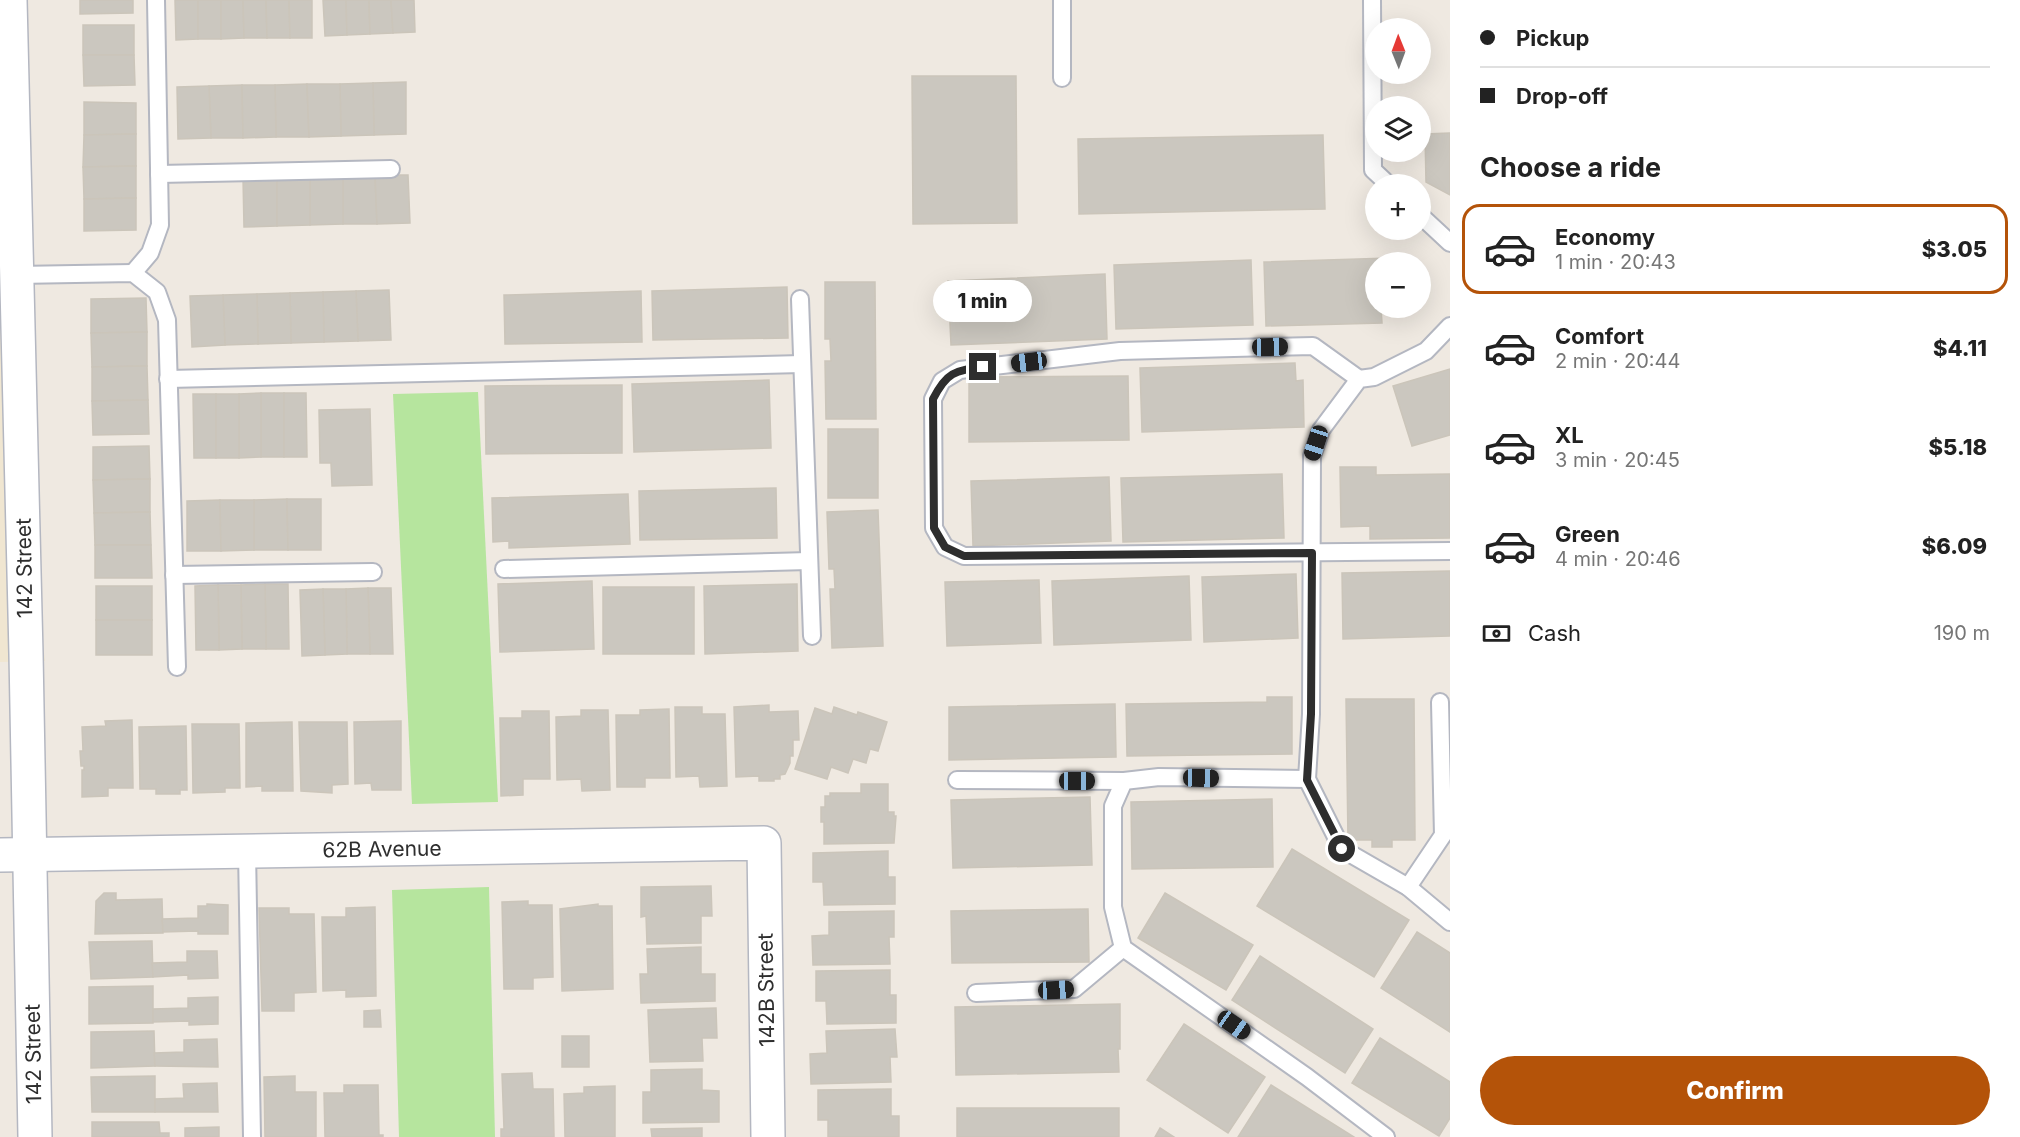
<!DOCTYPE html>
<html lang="en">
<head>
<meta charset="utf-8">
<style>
  :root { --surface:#fff; --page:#f2f2f2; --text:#222; --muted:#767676; --line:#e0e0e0; --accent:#b45309 }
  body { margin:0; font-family:Inter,sans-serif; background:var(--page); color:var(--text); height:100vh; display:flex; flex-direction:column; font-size:22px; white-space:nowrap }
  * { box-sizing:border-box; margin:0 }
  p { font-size:20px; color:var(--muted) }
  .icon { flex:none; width:33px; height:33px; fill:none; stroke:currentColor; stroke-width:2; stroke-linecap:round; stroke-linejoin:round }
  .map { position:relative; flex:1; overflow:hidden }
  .panel { display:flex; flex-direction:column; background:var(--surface); width:570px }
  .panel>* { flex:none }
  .guide { display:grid; align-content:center; height:132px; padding:0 30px; background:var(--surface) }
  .needle { width:39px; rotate:359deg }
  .fabs { position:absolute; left:1365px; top:18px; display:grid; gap:12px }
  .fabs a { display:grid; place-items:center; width:66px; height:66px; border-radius:50%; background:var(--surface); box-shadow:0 6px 24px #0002; font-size:30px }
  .end { position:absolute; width:27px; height:27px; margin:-14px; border:8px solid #2e2e2e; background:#fff; box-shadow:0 0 0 3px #fff }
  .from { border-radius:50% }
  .bubble { position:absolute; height:42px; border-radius:21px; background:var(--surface); box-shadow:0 6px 24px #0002; font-size:20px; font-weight:800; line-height:42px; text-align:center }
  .car { position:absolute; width:18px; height:36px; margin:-18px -9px; border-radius:8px; box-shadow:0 0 4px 2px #0007; background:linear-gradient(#222 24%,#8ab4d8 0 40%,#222 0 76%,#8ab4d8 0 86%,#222 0) }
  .guide b { display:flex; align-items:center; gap:21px; height:57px; font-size:22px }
  .guide b+b { border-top:2px solid var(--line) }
  .guide i { width:15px; height:15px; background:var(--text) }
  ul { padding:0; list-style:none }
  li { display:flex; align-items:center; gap:18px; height:90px; margin:0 12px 9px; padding:0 18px; border:3px solid transparent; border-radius:18px }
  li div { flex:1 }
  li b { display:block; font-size:22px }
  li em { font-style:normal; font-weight:800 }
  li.selected { border-color:var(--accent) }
  li>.icon { width:54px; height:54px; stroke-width:1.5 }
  h2 { padding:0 30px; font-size:27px; line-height:72px }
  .pay { display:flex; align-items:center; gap:15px; height:66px; padding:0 30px; font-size:22px }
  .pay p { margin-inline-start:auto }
  .primary-button { display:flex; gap:12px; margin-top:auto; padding:12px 30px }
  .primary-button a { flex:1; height:69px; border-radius:36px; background:var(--accent); color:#fff; font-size:24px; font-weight:800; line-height:69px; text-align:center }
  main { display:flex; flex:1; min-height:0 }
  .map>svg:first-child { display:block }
  .education { fill:#f0e6d1 }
  .green { fill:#b6e59e }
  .building { fill:#cbc7bf; stroke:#cbc5ba; stroke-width:1.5 }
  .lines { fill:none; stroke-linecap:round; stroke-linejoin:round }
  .lane-casing { stroke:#b4b7c1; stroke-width:20 }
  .street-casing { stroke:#b4b7c1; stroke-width:36 }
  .secondary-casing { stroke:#b4b7c1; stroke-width:36 }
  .lane { stroke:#fff; stroke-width:16 }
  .street { stroke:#fff; stroke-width:33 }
  .secondary { stroke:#fff; stroke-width:33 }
  .route { stroke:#2e2e2e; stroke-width:8 }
  .labels { text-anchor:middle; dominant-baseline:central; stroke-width:4.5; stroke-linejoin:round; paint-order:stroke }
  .street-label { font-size:21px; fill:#2e2e2e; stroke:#fff }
</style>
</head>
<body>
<main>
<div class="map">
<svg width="1450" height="1137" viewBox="0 0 1450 1137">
  <rect width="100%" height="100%" fill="#efe9e1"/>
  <!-- education -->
  <polygon class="education" points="0,319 45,661 0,662"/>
  <!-- green -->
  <g class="green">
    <polygon points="478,392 498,802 412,804 393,394"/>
    <polygon points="489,887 495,1137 399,1137 392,890"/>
  </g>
  <!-- building -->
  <g class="building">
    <polygon points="80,0 133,0 133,13 80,14"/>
    <polygon points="175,0 198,0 198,39 176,40"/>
    <rect x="198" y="0" width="23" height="39"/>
    <polygon points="221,0 243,0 244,38 221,39"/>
    <polygon points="243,0 266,0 267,38 244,38"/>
    <polygon points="266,0 289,0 290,38 267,38"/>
    <polygon points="289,0 312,0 312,38 290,38"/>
    <polygon points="323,0 346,0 347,35 325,36"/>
    <polygon points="346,0 369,0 370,34 347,35"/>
    <polygon points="369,0 391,0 393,33 370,34"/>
    <polygon points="391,0 414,0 415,32 393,33"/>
    <rect x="83" y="25" width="51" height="30"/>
    <polygon points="83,55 134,55 135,85 84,86"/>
    <polygon points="912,76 1016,76 1017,223 913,224"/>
    <polygon points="406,82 406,134 374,135 373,83"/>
    <polygon points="373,83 374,135 341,136 340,84"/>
    <polygon points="307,84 309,137 276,137 275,85"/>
    <polygon points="307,84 340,84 341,136 309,137"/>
    <polygon points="242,85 243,138 211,138 209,86"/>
    <polygon points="242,85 275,85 276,137 243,138"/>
    <polygon points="209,86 211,138 178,139 177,87"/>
    <polygon points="84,102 136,103 136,134 84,135"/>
    <polygon points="1450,133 1450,195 1426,182 1425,134"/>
    <polygon points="136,134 136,166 83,167 84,135"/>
    <polygon points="1323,135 1325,209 1079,214 1078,139"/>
    <polygon points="136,166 136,198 84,199 83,167"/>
    <polygon points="375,175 377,224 343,224 343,176"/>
    <polygon points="375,175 408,175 410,223 377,224"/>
    <polygon points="343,176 343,224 310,225 310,177"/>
    <polygon points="277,177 277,226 244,227 243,178"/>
    <polygon points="277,177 310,177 310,225 277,226"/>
    <polygon points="136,198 136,230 84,231 84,199"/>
    <polygon points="1389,258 1389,262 1376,262 1376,308 1381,308 1382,323 1266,326 1264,262"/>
    <polygon points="1251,260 1253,325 1116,329 1114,265"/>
    <polygon points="1105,274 1107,339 951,345 948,281"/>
    <polygon points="825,282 875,282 876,419 826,419 825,361 831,361 830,339 825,339"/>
    <polygon points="787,287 788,338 653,340 652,291"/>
    <polygon points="389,290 391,340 358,341 356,291"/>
    <polygon points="356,291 358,341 324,342 323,292"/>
    <polygon points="641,291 642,342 505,344 504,295"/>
    <polygon points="323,292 324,342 291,343 290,293"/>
    <polygon points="290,293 291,343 258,344 257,294"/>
    <polygon points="257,294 258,344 225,345 223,295"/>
    <polygon points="223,295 225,345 192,347 190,296"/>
    <polygon points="146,298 147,332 91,333 91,299"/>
    <polygon points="147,332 147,366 92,367 91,333"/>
    <polygon points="1295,363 1296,381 1303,380 1304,427 1142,432 1140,368"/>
    <polygon points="147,366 148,400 92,401 92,367"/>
    <polygon points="1450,369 1450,435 1412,446 1393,386"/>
    <polygon points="1128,376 1129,440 969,442 969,377"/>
    <polygon points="769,380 771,448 634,452 632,384"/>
    <polygon points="622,385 622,453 486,454 485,386"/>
    <rect x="261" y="393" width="23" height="64"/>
    <polygon points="261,393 261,457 239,458 239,394"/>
    <polygon points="284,393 306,393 307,457 284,457"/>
    <polygon points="193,394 216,394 216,458 194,458"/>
    <rect x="216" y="394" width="23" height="64"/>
    <polygon points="148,400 149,434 93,435 92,401"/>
    <polygon points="370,409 372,485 332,486 331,463 320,463 319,410"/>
    <rect x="828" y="429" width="50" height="69"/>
    <polygon points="149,446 150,479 93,480 93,447"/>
    <polygon points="1340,467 1376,467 1376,475 1450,474 1450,538 1370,539 1370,526 1341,527"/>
    <polygon points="1282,474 1284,538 1123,542 1121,478"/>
    <polygon points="1109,477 1111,541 973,546 971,481"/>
    <polygon points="150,479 150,512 94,513 93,480"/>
    <polygon points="776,488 777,538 640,540 639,491"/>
    <polygon points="628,494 630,544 509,548 509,541 493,542 492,498"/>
    <polygon points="287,499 288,550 254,550 254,500"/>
    <polygon points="287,499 321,499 321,550 288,550"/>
    <polygon points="220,500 221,551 187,551 187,501"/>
    <polygon points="220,500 254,500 254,550 221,551"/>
    <polygon points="878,510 883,646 832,648 830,589 835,589 834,569 829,569 827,512"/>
    <polygon points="150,512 151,545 95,545 94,513"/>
    <polygon points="95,545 151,545 152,578 95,578"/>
    <polygon points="1450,571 1450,636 1343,639 1342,573"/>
    <polygon points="1296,574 1298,638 1204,642 1202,577"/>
    <polygon points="1189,576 1191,640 1054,645 1052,581"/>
    <polygon points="1039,580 1041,643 947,646 945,582"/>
    <polygon points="592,581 594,649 500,652 498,584"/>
    <polygon points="265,584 288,584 289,649 266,649"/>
    <polygon points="265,584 266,649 242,649 241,585"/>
    <polygon points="797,584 798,651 705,654 704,586"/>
    <polygon points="218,585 241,585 242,649 219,650"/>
    <polygon points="218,585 219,650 196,650 195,586"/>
    <rect x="96" y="586" width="56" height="34"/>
    <rect x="603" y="587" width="91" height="67"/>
    <polygon points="368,588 391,588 393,654 370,654"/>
    <polygon points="368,588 370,654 347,654 346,589"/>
    <polygon points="323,589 346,589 347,654 325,655"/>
    <polygon points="323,589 325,655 302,656 300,590"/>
    <rect x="96" y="620" width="56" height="35"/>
    <polygon points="1267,697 1292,697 1292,754 1127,756 1126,704 1267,702"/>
    <polygon points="1346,699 1414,699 1415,840 1392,840 1392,847 1372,847 1372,840 1348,840"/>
    <polygon points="1115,704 1116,757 949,760 949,707"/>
    <polygon points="769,705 769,712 798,711 799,740 793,740 793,756 790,756 790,763 785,774 780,775 780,779 774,779 774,781 759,781 759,776 736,777 734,707"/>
    <polygon points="675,707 702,707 702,714 725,714 727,786 700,787 699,776 676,777"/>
    <polygon points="834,707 857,715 858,712 887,722 878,751 870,749 866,763 853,759 848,773 831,767 827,779 795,769 815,708 832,714"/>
    <polygon points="669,709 670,778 645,778 645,787 617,787 616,715 640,715 640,710"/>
    <polygon points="581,710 608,710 610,790 582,791 581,779 557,780 556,717 581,716"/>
    <polygon points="522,711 549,711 550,779 523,779 523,795 501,796 500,718 522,718"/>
    <polygon points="132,720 133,788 108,788 108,796 82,797 82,770 84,770 84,766 81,766 80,751 83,751 82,727 106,726 105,721"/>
    <polygon points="401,721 401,790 372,790 371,783 355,784 354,722"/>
    <polygon points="292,722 293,791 262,791 262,786 246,787 246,723"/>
    <polygon points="299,722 347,722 348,784 332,785 332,793 301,791"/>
    <polygon points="192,724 239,724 240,788 225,788 225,792 193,793"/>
    <polygon points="186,726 187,790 180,790 180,794 156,794 156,789 140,789 139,727"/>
    <polygon points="861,784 888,784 888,812 894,812 894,816 896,816 894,843 824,844 824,822 821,822 821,807 825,807 825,796 830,796 830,793 861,793"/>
    <polygon points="1090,797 1092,865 953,868 951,800"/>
    <polygon points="1272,799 1273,867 1132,869 1131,802"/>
    <polygon points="1292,849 1409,920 1374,977 1257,906"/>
    <polygon points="888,851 888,877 895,877 895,904 824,905 823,882 813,882 813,853"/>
    <polygon points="711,886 712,916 701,916 701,943 647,944 646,916 641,917 641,887"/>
    <polygon points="104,893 116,893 116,900 162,899 163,933 95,934 96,901"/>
    <polygon points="1165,893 1253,945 1226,990 1138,938"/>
    <polygon points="528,901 528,905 552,905 553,977 533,978 533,989 504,989 502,902"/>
    <polygon points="207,904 228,905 228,934 198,934 198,931 163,932 162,919 198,918 198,906 207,906"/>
    <polygon points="598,904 598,906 612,906 613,989 562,991 560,909"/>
    <polygon points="375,907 376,996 346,997 346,990 323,991 322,917 346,917 346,908"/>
    <polygon points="259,908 289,908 289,914 314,914 316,992 294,993 294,1011 262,1011"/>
    <polygon points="1088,909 1089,962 952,963 951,911"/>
    <polygon points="894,911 894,937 889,937 890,964 813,965 812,936 829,935 829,912"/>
    <polygon points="1417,932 1450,953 1450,1032 1381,988"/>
    <polygon points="152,941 153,977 91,979 89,942"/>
    <polygon points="701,947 701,974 715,974 715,1001 641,1003 640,974 648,974 647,949"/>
    <polygon points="187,951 217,951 218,978 188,979 188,975 153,977 152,963 187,962"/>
    <polygon points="1260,956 1373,1029 1345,1073 1232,1000"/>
    <polygon points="890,970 890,995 896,995 896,1023 827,1024 826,1001 816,1001 816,971"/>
    <polygon points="153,986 153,1023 89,1024 89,987"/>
    <polygon points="218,997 218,1024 189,1025 189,1021 153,1022 153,1009 188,1008 188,998"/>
    <polygon points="1120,1004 1120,1049 1118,1049 1119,1072 956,1075 955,1007"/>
    <polygon points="716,1008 717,1038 702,1038 703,1061 650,1062 648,1010"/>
    <polygon points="380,1010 381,1027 364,1027 364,1011"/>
    <polygon points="1184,1024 1265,1077 1228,1133 1147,1080"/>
    <polygon points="895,1029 897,1057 890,1057 891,1082 811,1084 810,1054 827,1053 826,1031"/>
    <polygon points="154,1031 155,1066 91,1068 91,1032"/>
    <rect x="562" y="1036" width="27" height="31"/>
    <polygon points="1380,1038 1450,1082 1450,1118 1439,1136 1352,1083"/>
    <polygon points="217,1039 218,1067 155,1066 154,1053 184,1052 184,1040"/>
    <polygon points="702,1069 702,1090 719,1091 719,1122 643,1123 643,1092 651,1092 651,1070"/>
    <polygon points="532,1073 533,1089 553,1089 554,1137 501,1137 501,1129 504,1129 502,1074"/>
    <polygon points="155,1076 155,1112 92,1112 91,1077"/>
    <polygon points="295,1076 295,1092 316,1092 316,1137 265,1137 264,1077"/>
    <polygon points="217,1083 218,1112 155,1112 155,1099 184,1098 183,1084"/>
    <polygon points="344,1085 378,1085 379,1135 383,1135 383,1137 325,1137 324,1093 344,1093"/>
    <polygon points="1271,1085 1354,1137 1238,1137"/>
    <polygon points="615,1086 615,1137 565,1137 564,1094 584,1093 584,1087"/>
    <polygon points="891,1089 891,1116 899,1116 899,1137 828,1137 828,1120 818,1120 818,1090"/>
    <rect x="957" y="1108" width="162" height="29"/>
    <polygon points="92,1122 159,1122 160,1133 169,1133 169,1137 92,1137"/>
    <polygon points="219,1127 219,1137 185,1137 185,1128"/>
    <polygon points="702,1128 702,1137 652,1137 651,1129"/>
    <polygon points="1160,1128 1174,1137 1155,1137"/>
  </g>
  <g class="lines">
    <defs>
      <g id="lane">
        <polyline points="1062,0 1062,78"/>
        <polyline points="1372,0 1373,170 1388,184"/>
        <polyline points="159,174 391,169"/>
        <polyline points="1420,215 1450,243"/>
        <polyline points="133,273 150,253 160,225 156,0"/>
        <polyline points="17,275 133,273 157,292 167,320 177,667"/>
        <polyline points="800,299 812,636"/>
        <polyline points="1450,326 1426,351 1374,377 1359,379 1321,430 1312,456 1311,714 1307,779 1342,849 1408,887 1450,922"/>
        <polyline points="168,379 802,364"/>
        <polyline points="1359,379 1313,346 1120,351 960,370 942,381 933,399 934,528 945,547 964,556 1450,551"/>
        <polyline points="504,569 809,561"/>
        <polyline points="174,575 373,572"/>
        <polyline points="1307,779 1159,777 1124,781 1113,806 1113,907 1123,948 1307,1077 1386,1137"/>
        <polyline points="957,780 1124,781"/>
        <polyline points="247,851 252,1137"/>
        <polyline points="1408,887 1443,835 1440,702"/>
        <polyline points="976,993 1074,989 1123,948"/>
      </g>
      <polyline id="street" points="0,855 764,843 768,1137"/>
      <polyline id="secondary" points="10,0 26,654 35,1137"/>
    </defs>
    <!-- lane casing -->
    <use href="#lane" class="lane-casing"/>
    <!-- street casing -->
    <use href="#street" class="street-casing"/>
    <!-- secondary casing -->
    <use href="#secondary" class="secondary-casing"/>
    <!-- lane -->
    <use href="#lane" class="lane"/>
    <!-- street -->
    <use href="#street" class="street"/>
    <!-- secondary -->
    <use href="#secondary" class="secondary"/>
  </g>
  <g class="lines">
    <!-- route -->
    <path class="route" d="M983 367C954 371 947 372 933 399L934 528 945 547 964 556 1312 553 1311 714 1307 780 1342 849"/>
  </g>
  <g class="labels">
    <!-- street labels -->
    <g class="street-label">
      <text transform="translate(24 568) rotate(-91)">142 Street</text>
      <text transform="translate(382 849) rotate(-1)">62B Avenue</text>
      <text transform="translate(766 990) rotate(-91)">142B Street</text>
      <text transform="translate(33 1054) rotate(-91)">142 Street</text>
    </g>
  </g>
</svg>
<div class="fabs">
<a><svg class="needle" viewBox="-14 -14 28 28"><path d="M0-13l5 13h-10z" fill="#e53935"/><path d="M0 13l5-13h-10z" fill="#767676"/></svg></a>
<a><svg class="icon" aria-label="layers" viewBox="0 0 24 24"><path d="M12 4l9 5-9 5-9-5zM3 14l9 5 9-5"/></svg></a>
<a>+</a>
<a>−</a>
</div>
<i class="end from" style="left:1342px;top:849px"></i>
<i class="end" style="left:983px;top:367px"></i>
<div class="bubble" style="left:933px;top:280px;width:99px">1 min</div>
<i class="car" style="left:1270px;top:347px;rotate:89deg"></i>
<i class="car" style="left:1029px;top:362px;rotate:263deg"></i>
<i class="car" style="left:1316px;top:443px;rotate:198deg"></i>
<i class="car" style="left:1201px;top:778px;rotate:91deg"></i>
<i class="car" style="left:1077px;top:781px;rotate:90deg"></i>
<i class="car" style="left:1056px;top:990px;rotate:87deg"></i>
<i class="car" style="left:1234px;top:1025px;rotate:125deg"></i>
</div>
<section class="panel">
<div class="guide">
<b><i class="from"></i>Pickup</b>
<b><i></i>Drop-off</b>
</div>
<h2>Choose a ride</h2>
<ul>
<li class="selected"><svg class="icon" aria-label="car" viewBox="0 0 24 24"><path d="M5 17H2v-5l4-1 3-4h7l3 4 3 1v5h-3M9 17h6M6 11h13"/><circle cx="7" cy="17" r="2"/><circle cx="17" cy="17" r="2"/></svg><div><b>Economy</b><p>1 min · 20:43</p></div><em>$3.05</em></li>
<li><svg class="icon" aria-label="car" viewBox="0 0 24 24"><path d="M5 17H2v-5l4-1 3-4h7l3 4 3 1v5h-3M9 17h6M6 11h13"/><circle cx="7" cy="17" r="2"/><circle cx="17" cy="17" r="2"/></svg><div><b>Comfort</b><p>2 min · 20:44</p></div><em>$4.11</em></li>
<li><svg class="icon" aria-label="car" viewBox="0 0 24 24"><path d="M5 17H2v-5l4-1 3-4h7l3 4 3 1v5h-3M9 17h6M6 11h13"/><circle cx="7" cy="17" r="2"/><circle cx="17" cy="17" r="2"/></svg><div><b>XL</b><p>3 min · 20:45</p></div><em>$5.18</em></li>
<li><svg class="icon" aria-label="car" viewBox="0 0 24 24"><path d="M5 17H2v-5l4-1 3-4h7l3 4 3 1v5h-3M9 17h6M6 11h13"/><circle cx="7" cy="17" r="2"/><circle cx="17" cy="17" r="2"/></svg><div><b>Green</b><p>4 min · 20:46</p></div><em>$6.09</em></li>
</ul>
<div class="pay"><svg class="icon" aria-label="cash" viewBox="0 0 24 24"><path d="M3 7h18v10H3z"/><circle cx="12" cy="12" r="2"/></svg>Cash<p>190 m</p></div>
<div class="primary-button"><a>Confirm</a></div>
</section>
</main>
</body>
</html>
